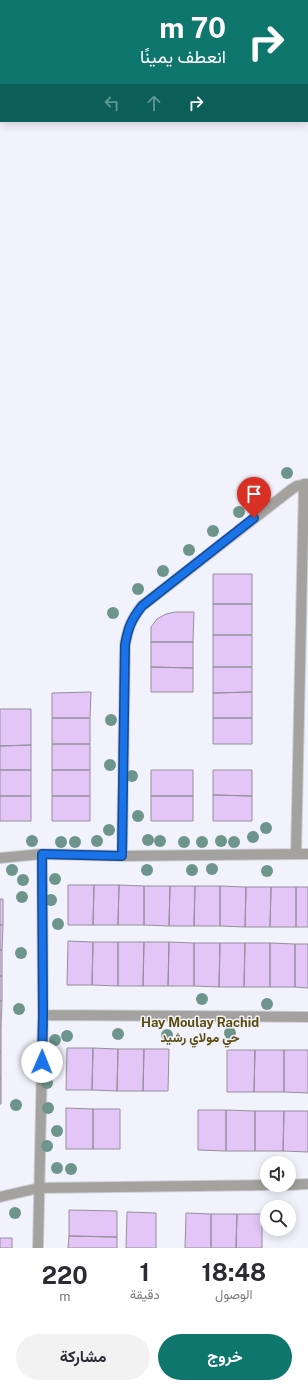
<!DOCTYPE html>
<html lang="ar">
<head>
<meta charset="utf-8">
<style>
	body { margin:0; font-family:"Public Sans",Vazirmatn,sans-serif; background:#f2f2f3; color:#2b2b33; direction:rtl; height:100vh; display:flex; flex-direction:column; font-size:15px; white-space:nowrap }
	* { box-sizing:border-box; margin:0 }
	p { font-size:13px; color:#7c7c81 }
	.icon { flex:none; width:22px; height:22px; fill:none; stroke:currentColor; stroke-width:2; stroke-linecap:round; stroke-linejoin:round }
	.map { position:relative; height:1248px; overflow:hidden; direction:ltr }
	.sheet { display:flex; flex-direction:column; background:#fff; flex:1 }
	.sheet>* { flex:none }
	.guide { position:absolute; left:0px; top:0px; width:308px; height:122px; box-shadow:0 2px 10px #0003; direction:rtl; background:#0f766e; color:#fff; overflow:hidden }
	.buttons { position:absolute; left:260px; top:1156px; display:grid; gap:8px }
	.buttons a { display:grid; place-items:center; width:36px; height:36px; border-radius:50%; background:#fff; box-shadow:0 2px 10px #0003; font-size:20px }
	.pin { position:absolute; display:grid; place-items:center; width:34px; height:34px; color:#fff; margin:-41px -17px; border-radius:50% 50% 50% 0; rotate:-45deg; box-shadow:0 0 4px #0007 }
	.pin .icon { rotate:45deg }
	.me { position:absolute; width:44px; margin:-22px; rotate:1deg; stroke-linejoin:round; filter:drop-shadow(0 0 3px #0008) }
	.turn { display:flex; align-items:center; gap:14px; height:84px; padding:0 16px; font-size:18px }
	.turn .icon { width:52px; height:52px; stroke-width:2.5 }
	.turn b { display:block; font-size:28px; line-height:34px }
	.lanes { display:flex; align-items:center; height:38px; padding:0 16px; background:#0003; justify-content:center; gap:20px; direction:ltr }
	.lanes .off { opacity:.35 }
	.eta { display:flex; justify-content:space-evenly; align-items:center; height:68px; text-align:center }
	.eta b { font-size:24px; font-weight:700; line-height:28px }
	.action { display:flex; gap:8px; margin-top:auto; padding:8px 16px }
	.action a { flex:1; height:46px; border-radius:24px; background:#0f766e; color:#fff; font-size:16px; font-weight:700; line-height:46px; text-align:center }
	.action a+a { background:#f2f2f3; color:#2b2b33 }
	.map>svg:first-child { display:block }
</style>
</head>
<body>
<div class="map">
<svg width="308" height="1248" viewBox="0 0 308 1248">
	<rect width="100%" height="100%" fill="#f1f2fc"/>
	<path fill="#e3c5f8" stroke="#949098" d="M 213,574 L 252,574 L 252,604 L 213,604 Z
		M 213,604 L 252,604 L 252,635 L 213,635 Z
		M 175,612 L 194,612 L 193,642 L 151,642 L 151,627 L 157,619 L 166,614 Z
		M 213,635 L 252,635 L 252,667 L 213,667 Z
		M 151,642 L 193,642 L 193,668 L 151,667 Z
		M 151,667 L 193,668 L 193,692 L 151,692 Z
		M 213,667 L 252,667 L 252,692 L 213,693 Z
		M 91,692 L 90,718 L 52,718 L 52,693 Z
		M 252,692 L 252,718 L 213,718 L 213,693 Z
		M 0,709 L 31,709 L 31,745 L 0,746 Z
		M 52,718 L 90,718 L 90,744 L 52,744 Z
		M 213,718 L 252,718 L 252,744 L 213,744 Z
		M 52,744 L 90,744 L 90,770 L 52,770 Z
		M 31,745 L 31,770 L 0,770 L 0,746 Z
		M 0,770 L 31,770 L 31,796 L 0,796 Z
		M 52,770 L 90,770 L 90,796 L 52,796 Z
		M 151,770 L 193,770 L 193,796 L 151,796 Z
		M 213,770 L 252,770 L 252,796 L 213,795 Z
		M 213,795 L 252,796 L 252,821 L 213,821 Z
		M 0,796 L 31,796 L 31,821 L 0,821 Z
		M 52,796 L 90,796 L 90,821 L 52,821 Z
		M 151,796 L 193,796 L 193,821 L 151,821 Z
		M 68,885 L 94,885 L 93,925 L 68,925 Z
		M 94,885 L 119,885 L 118,925 L 93,925 Z
		M 119,885 L 144,886 L 144,925 L 118,925 Z
		M 144,886 L 170,886 L 169,926 L 144,925 Z
		M 170,886 L 195,886 L 194,926 L 169,926 Z
		M 195,886 L 220,886 L 220,926 L 194,926 Z
		M 220,886 L 246,887 L 245,927 L 220,926 Z
		M 246,887 L 271,887 L 270,927 L 245,927 Z
		M 271,887 L 296,887 L 296,927 L 270,927 Z
		M 296,887 L 308,887 L 308,927 L 296,927 Z
		M 0,899 L 3,899 L 3,925 L 0,925 Z
		M 0,925 L 3,925 L 2,950 L 0,950 Z
		M 68,941 L 93,942 L 92,985 L 67,985 Z
		M 93,942 L 118,942 L 118,986 L 92,985 Z
		M 118,942 L 144,942 L 143,986 L 118,986 Z
		M 144,942 L 169,942 L 168,986 L 143,986 Z
		M 169,942 L 194,943 L 194,986 L 168,986 Z
		M 194,943 L 220,943 L 219,987 L 194,986 Z
		M 220,943 L 245,943 L 244,987 L 219,987 Z
		M 245,943 L 270,943 L 270,987 L 244,987 Z
		M 270,943 L 295,944 L 295,987 L 270,987 Z
		M 295,944 L 308,944 L 308,988 L 295,987 Z
		M 0,950 L 2,950 L 2,976 L 0,976 Z
		M 0,976 L 2,976 L 2,1001 L 0,1001 Z
		M 0,1001 L 2,1001 L 1,1027 L 0,1027 Z
		M 0,1027 L 1,1027 L 1,1052 L 0,1052 Z
		M 67,1048 L 93,1048 L 92,1090 L 66,1090 Z
		M 93,1048 L 118,1049 L 117,1091 L 92,1090 Z
		M 118,1049 L 144,1049 L 143,1091 L 117,1091 Z
		M 144,1049 L 169,1049 L 168,1091 L 143,1091 Z
		M 227,1050 L 255,1050 L 254,1092 L 227,1092 Z
		M 255,1050 L 284,1050 L 284,1092 L 254,1092 Z
		M 284,1050 L 308,1050 L 308,1093 L 284,1092 Z
		M 0,1052 L 1,1052 L 1,1078 L 0,1078 Z
		M 0,1078 L 1,1078 L 1,1104 L 0,1104 Z
		M 66,1108 L 93,1109 L 93,1149 L 66,1149 Z
		M 93,1109 L 120,1109 L 120,1149 L 93,1149 Z
		M 198,1110 L 226,1110 L 226,1151 L 198,1150 Z
		M 226,1110 L 255,1111 L 255,1151 L 226,1151 Z
		M 255,1111 L 284,1111 L 283,1151 L 255,1151 Z
		M 284,1111 L 308,1111 L 308,1152 L 283,1151 Z
		M 69,1210 L 117,1211 L 117,1237 L 69,1236 Z
		M 127,1212 L 156,1213 L 156,1248 L 126,1248 Z
		M 186,1213 L 211,1214 L 211,1248 L 185,1248 Z
		M 211,1214 L 237,1214 L 236,1248 L 211,1248 Z
		M 237,1214 L 262,1214 L 262,1248 L 236,1248 Z
		M 69,1236 L 117,1237 L 117,1248 L 68,1248 Z
		M 0,1238 L 12,1238 L 12,1248 L 0,1248 Z"/>
	<g fill="none" stroke-linecap="round" stroke-linejoin="round">
		<defs>
			<path id="street" d="M 296,854 L 304,484
				M 122,856 L 125,645 C 128,628 131,620 142,606 L 292,489 L 297,486 L 308,484
				M 0,858 L 42,854 L 122,856 L 308,854
				M 43,1015 L 308,1017
				M 289,1185 L 308,1184
				M 0,1197 L 39,1188 L 267,1185
				M 38,1248 L 43,1015 L 42,854"/>
		</defs>
		<use href="#street" stroke="#cecfd8" stroke-width="12"/>
		<use href="#street" stroke="#a3a29e" stroke-width="10"/>
	</g>
	<g fill="#6e958c">
		<circle cx="287" cy="473" r="6"/>
		<circle cx="239" cy="512" r="6"/>
		<circle cx="213" cy="531" r="6"/>
		<circle cx="189" cy="550" r="6"/>
		<circle cx="163" cy="571" r="6"/>
		<circle cx="138" cy="589" r="6"/>
		<circle cx="113" cy="613" r="6"/>
		<circle cx="111" cy="720" r="6"/>
		<circle cx="110" cy="765" r="6"/>
		<circle cx="132" cy="776" r="6"/>
		<circle cx="138" cy="816" r="6"/>
		<circle cx="266" cy="828" r="6"/>
		<circle cx="109" cy="830" r="6"/>
		<circle cx="253" cy="837" r="6"/>
		<circle cx="148" cy="840" r="6"/>
		<circle cx="32" cy="841" r="6"/>
		<circle cx="97" cy="841" r="6"/>
		<circle cx="160" cy="841" r="6"/>
		<circle cx="221" cy="841" r="6"/>
		<circle cx="61" cy="842" r="6"/>
		<circle cx="75" cy="842" r="6"/>
		<circle cx="184" cy="842" r="6"/>
		<circle cx="202" cy="842" r="6"/>
		<circle cx="234" cy="842" r="6"/>
		<circle cx="212" cy="869" r="6"/>
		<circle cx="12" cy="870" r="6"/>
		<circle cx="147" cy="870" r="6"/>
		<circle cx="192" cy="870" r="6"/>
		<circle cx="267" cy="871" r="6"/>
		<circle cx="55" cy="879" r="6"/>
		<circle cx="23" cy="880" r="6"/>
		<circle cx="22" cy="897" r="6"/>
		<circle cx="51" cy="900" r="6"/>
		<circle cx="58" cy="924" r="6"/>
		<circle cx="21" cy="953" r="6"/>
		<circle cx="202" cy="999" r="6"/>
		<circle cx="267" cy="1004" r="6"/>
		<circle cx="19" cy="1009" r="6"/>
		<circle cx="230" cy="1033" r="6"/>
		<circle cx="118" cy="1034" r="6"/>
		<circle cx="167" cy="1035" r="6"/>
		<circle cx="67" cy="1036" r="6"/>
		<circle cx="55" cy="1040" r="6"/>
		<circle cx="49" cy="1063" r="6"/>
		<circle cx="47" cy="1083" r="6"/>
		<circle cx="16" cy="1105" r="6"/>
		<circle cx="48" cy="1108" r="6"/>
		<circle cx="57" cy="1131" r="6"/>
		<circle cx="47" cy="1146" r="6"/>
		<circle cx="57" cy="1168" r="6"/>
		<circle cx="71" cy="1169" r="6"/>
		<circle cx="15" cy="1213" r="6"/>
	</g>
	<g fill="none" stroke-linecap="round" stroke-linejoin="round">
		<defs>
			<path id="route" d="M 42,1062 L 43,1015 L 42,854 L 122,856 L 125,645 C 128,628 131,620 142,606 L 254,518"/>
		</defs>
		<use href="#route" stroke="#114b97" stroke-width="10"/>
		<use href="#route" stroke="#1a73e8" stroke-width="7"/>
	</g>
	<g text-anchor="middle" dominant-baseline="central" stroke-width="3" stroke-linejoin="round" paint-order="stroke">
		<g font-size="13" font-weight="bold" fill="#5c4c0d" stroke="#f1f2fc">
			<text x="200" y="1022">Hay Moulay Rachid<tspan x="200" dy="15">حي مولاي رشيد</tspan></text>
		</g>
	</g>
</svg>
<div class="buttons">
<a><svg class="icon" aria-label="sound" viewBox="0 0 24 24"><path d="M4 9h4l5-4v14l-5-4H4zM17 9q2 3 0 6"/></svg></a>
<a><svg class="icon" aria-label="search" viewBox="0 0 24 24"><circle cx="10" cy="10" r="6"/><path d="M15 15l6 6"/></svg></a>
</div>
<div class="pin" style="left:254px;top:518px;background:#d93025"><svg class="icon" aria-label="arrive" viewBox="0 0 24 24"><path d="M6 21V4h12l-3 4 3 4H6"/></svg></div>
<svg class="me" style="left:42px;top:1062px" viewBox="-20 -20 40 40"><circle r="19" fill="#fff"/><path d="M0-13L10 11 0 6-10 11z" fill="#1a73e8"/></svg>
<div class="guide">
<div class="turn"><svg class="icon" aria-label="right" viewBox="0 0 24 24"><path d="M7 20v-9h11M14 6l5 5-5 5"/></svg><div><b>70 m</b>انعطف يمينًا</div></div>
<div class="lanes"><svg class="icon off" aria-label="left" viewBox="0 0 24 24"><path d="M17 20v-9H6M10 6l-5 5 5 5"/></svg><svg class="icon off" aria-label="ahead" viewBox="0 0 24 24"><path d="M12 20V5M6 11l6-6 6 6"/></svg><svg class="icon" aria-label="right" viewBox="0 0 24 24"><path d="M7 20v-9h11M14 6l5 5-5 5"/></svg></div>
</div>
</div>
<section class="sheet">
<div class="eta">
<div><b>18:48</b><p>الوصول</p></div>
<div><b>1</b><p>دقيقة</p></div>
<div><b>220</b><p>m</p></div>
</div>
<div class="action"><a>خروج</a><a>مشاركة</a></div>
</section>
</body>
</html>
